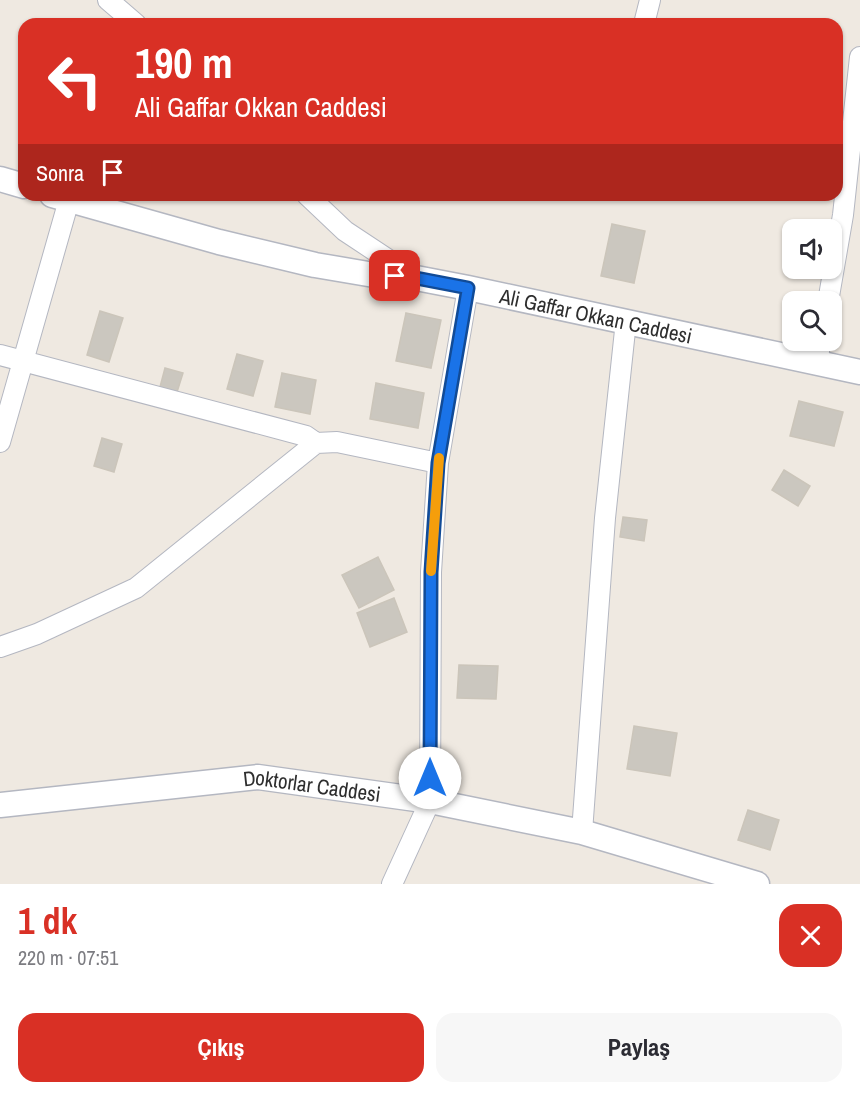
<!DOCTYPE html>
<html lang="tr">
<head>
<meta charset="utf-8">
<style>
	body { margin:0; font-family:"Archivo Narrow",sans-serif; background:#f7f7f7; color:#2b2b33; height:100vh; display:flex; flex-direction:column; font-size:22px; white-space:nowrap }
	* { box-sizing:border-box; margin:0 }
	p { font-size:20px; color:#7c7c81 }
	.icon { flex:none; width:33px; height:33px; fill:none; stroke:currentColor; stroke-width:2; stroke-linecap:round; stroke-linejoin:round }
	.map { position:relative; height:884px; overflow:hidden }
	.details { display:flex; flex-direction:column; background:#fff; flex:1 }
	.details>* { flex:none }
	.guide { position:absolute; left:18px; top:18px; width:825px; height:183px; border-radius:18px; box-shadow:0 2px 4px #0004; background:#d93025; color:#fff; overflow:hidden }
	.buttons { position:absolute; left:782px; top:219px; display:grid; gap:12px }
	.buttons a { display:grid; place-items:center; width:60px; height:60px; border-radius:12px; background:#fff; box-shadow:0 2px 4px #0004; font-size:30px }
	.pin { position:absolute; display:grid; place-items:center; width:51px; height:51px; color:#fff; margin:-26px; border-radius:12px; box-shadow:0 3px 9px #0006 }
	.me { position:absolute; width:66px; margin:-33px; rotate:0deg; stroke-linejoin:round; filter:drop-shadow(0 0 4px #0008) }
	.turn { display:flex; align-items:center; gap:21px; height:126px; padding:0 18px; font-size:27px }
	.turn .icon { width:78px; height:78px; stroke-width:2.5 }
	.turn b { display:block; font-size:42px; line-height:51px }
	.then { display:flex; align-items:center; height:57px; padding:0 18px; background:#0003; gap:12px; font-size:22px }
	.round { display:grid; place-items:center; flex:none; width:63px; height:63px; border-radius:18px; background:#f7f7f7 }
	.overview { display:flex; align-items:center; justify-content:space-between; height:102px; padding:0 18px }
	h1 { font-size:36px; font-weight:800; line-height:45px; color:#d93025 }
	.primary-button { display:flex; gap:12px; margin-top:auto; padding:12px 18px }
	.primary-button a { flex:1; height:69px; border-radius:18px; background:#d93025; color:#fff; font-size:24px; font-weight:800; line-height:69px; text-align:center }
	.primary-button a+a { background:#f7f7f7; color:#2b2b33 }
	.map>svg:first-child { display:block }
</style>
</head>
<body>
<div class="map">
<svg width="860" height="884" viewBox="0 0 860 884">
	<rect width="100%" height="100%" fill="#efe9e1"/>
	<path fill="#cbc7bf" stroke="#cbc5ba" stroke-width="1.5" d="M 612,224 L 645,231 L 634,283 L 601,276 Z
		M 100,311 L 123,318 L 109,362 L 87,355 Z
		M 406,313 L 441,320 L 431,368 L 396,361 Z
		M 237,354 L 263,361 L 253,396 L 227,389 Z
		M 165,368 L 183,373 L 177,392 L 160,387 Z
		M 282,373 L 316,380 L 310,414 L 275,407 Z
		M 376,383 L 424,393 L 418,428 L 370,419 Z
		M 799,401 L 843,412 L 834,446 L 790,436 Z
		M 102,438 L 122,444 L 114,472 L 94,466 Z
		M 784,470 L 810,486 L 798,506 L 772,490 Z
		M 623,517 L 647,520 L 644,541 L 620,537 Z
		M 378,557 L 394,590 L 359,608 L 342,575 Z
		M 394,598 L 407,632 L 370,647 L 357,613 Z
		M 459,665 L 498,666 L 496,699 L 457,698 Z
		M 634,726 L 677,733 L 670,776 L 627,769 Z
		M 748,810 L 779,820 L 770,850 L 738,840 Z"/>
	<g fill="none" stroke-linecap="round" stroke-linejoin="round">
		<defs>
			<path id="minor" d="M 108,0 L 136,24
				M 644,24 L 650,0
				M 307,195 L 345,231 L 416,278
				M 828,302 L 843,215 L 860,57
				M 0,355 L 306,436 L 316,443
				M 817,362 L 821,340
				M 0,442 L 69,200
				M 0,647 L 37,634 L 136,588 L 316,443 L 337,442 L 438,463
				M 582,832 L 605,518 L 626,321
				M 392,884 L 430,801 L 431,572 L 438,463 L 468,288"/>
			<g id="tertiary">
				<path d="M 0,179 L 24,186"/>
				<path id="s1" d="M 52,195 L 219,242 L 315,265 L 374,275 L 416,278 L 468,288 L 860,372"/>
				<path id="s2" d="M 0,805 L 258,777 L 430,801 L 582,832 L 757,884"/>
			</g>
		</defs>
		<use href="#minor" stroke="#b4b7c1" stroke-width="22"/>
		<use href="#tertiary" stroke="#b4b7c1" stroke-width="27"/>
		<use href="#minor" stroke="#fff" stroke-width="20"/>
		<use href="#tertiary" stroke="#fff" stroke-width="24"/>
	</g>
	<g fill="none" stroke-linecap="round" stroke-linejoin="round">
		<defs>
			<path id="route" d="M 395,276 L 416,278 L 468,288 L 438,463 L 431,572 L 430,778"/>
		</defs>
		<use href="#route" stroke="#114b97" stroke-width="15"/>
		<use href="#route" stroke="#1a73e8" stroke-width="10"/>
		<path stroke="#f59e0b" stroke-width="10" d="M 431,571 L 439,458"/>
	</g>
	<g text-anchor="middle" dominant-baseline="central" stroke-width="4.5" stroke-linejoin="round" paint-order="stroke">
		<g font-size="21" fill="#2e2e2e" stroke="#fff">
			<text stroke="none"><textPath href="#s1" startOffset="558">Ali Gaffar Okkan Caddesi</textPath></text>
			<text stroke="none"><textPath href="#s2" startOffset="314">Doktorlar Caddesi</textPath></text>
		</g>
	</g>
</svg>
<div class="buttons">
<a><svg class="icon" aria-label="sound" viewBox="0 0 24 24"><path d="M4 9h4l5-4v14l-5-4H4zM17 9q2 3 0 6"/></svg></a>
<a><svg class="icon" aria-label="search" viewBox="0 0 24 24"><circle cx="10" cy="10" r="6"/><path d="M15 15l6 6"/></svg></a>
</div>
<div class="pin" style="left:395px;top:276px;background:#d93025"><svg class="icon" aria-label="arrive" viewBox="0 0 24 24"><path d="M6 21V4h12l-3 4 3 4H6"/></svg></div>
<svg class="me" style="left:430px;top:778px" viewBox="-20 -20 40 40"><circle r="19" fill="#fff"/><path d="M0-13L10 11 0 6-10 11z" fill="#1a73e8"/></svg>
<div class="guide">
<div class="turn"><svg class="icon" aria-label="left" viewBox="0 0 24 24"><path d="M17 20v-9H6M10 6l-5 5 5 5"/></svg><div><b>190 m</b>Ali Gaffar Okkan Caddesi</div></div>
<div class="then">Sonra<svg class="icon" aria-label="arrive" viewBox="0 0 24 24"><path d="M6 21V4h12l-3 4 3 4H6"/></svg></div>
</div>
</div>
<section class="details">
<div class="overview"><div><h1>1 dk</h1><p>220 m · 07:51</p></div><a class="round" style="background:#d93025;color:#fff"><svg class="icon" aria-label="close" viewBox="0 0 24 24"><path d="M6 6l12 12M18 6L6 18"/></svg></a></div>
<div class="primary-button"><a>Çıkış</a><a>Paylaş</a></div>
</section>
</body>
</html>
